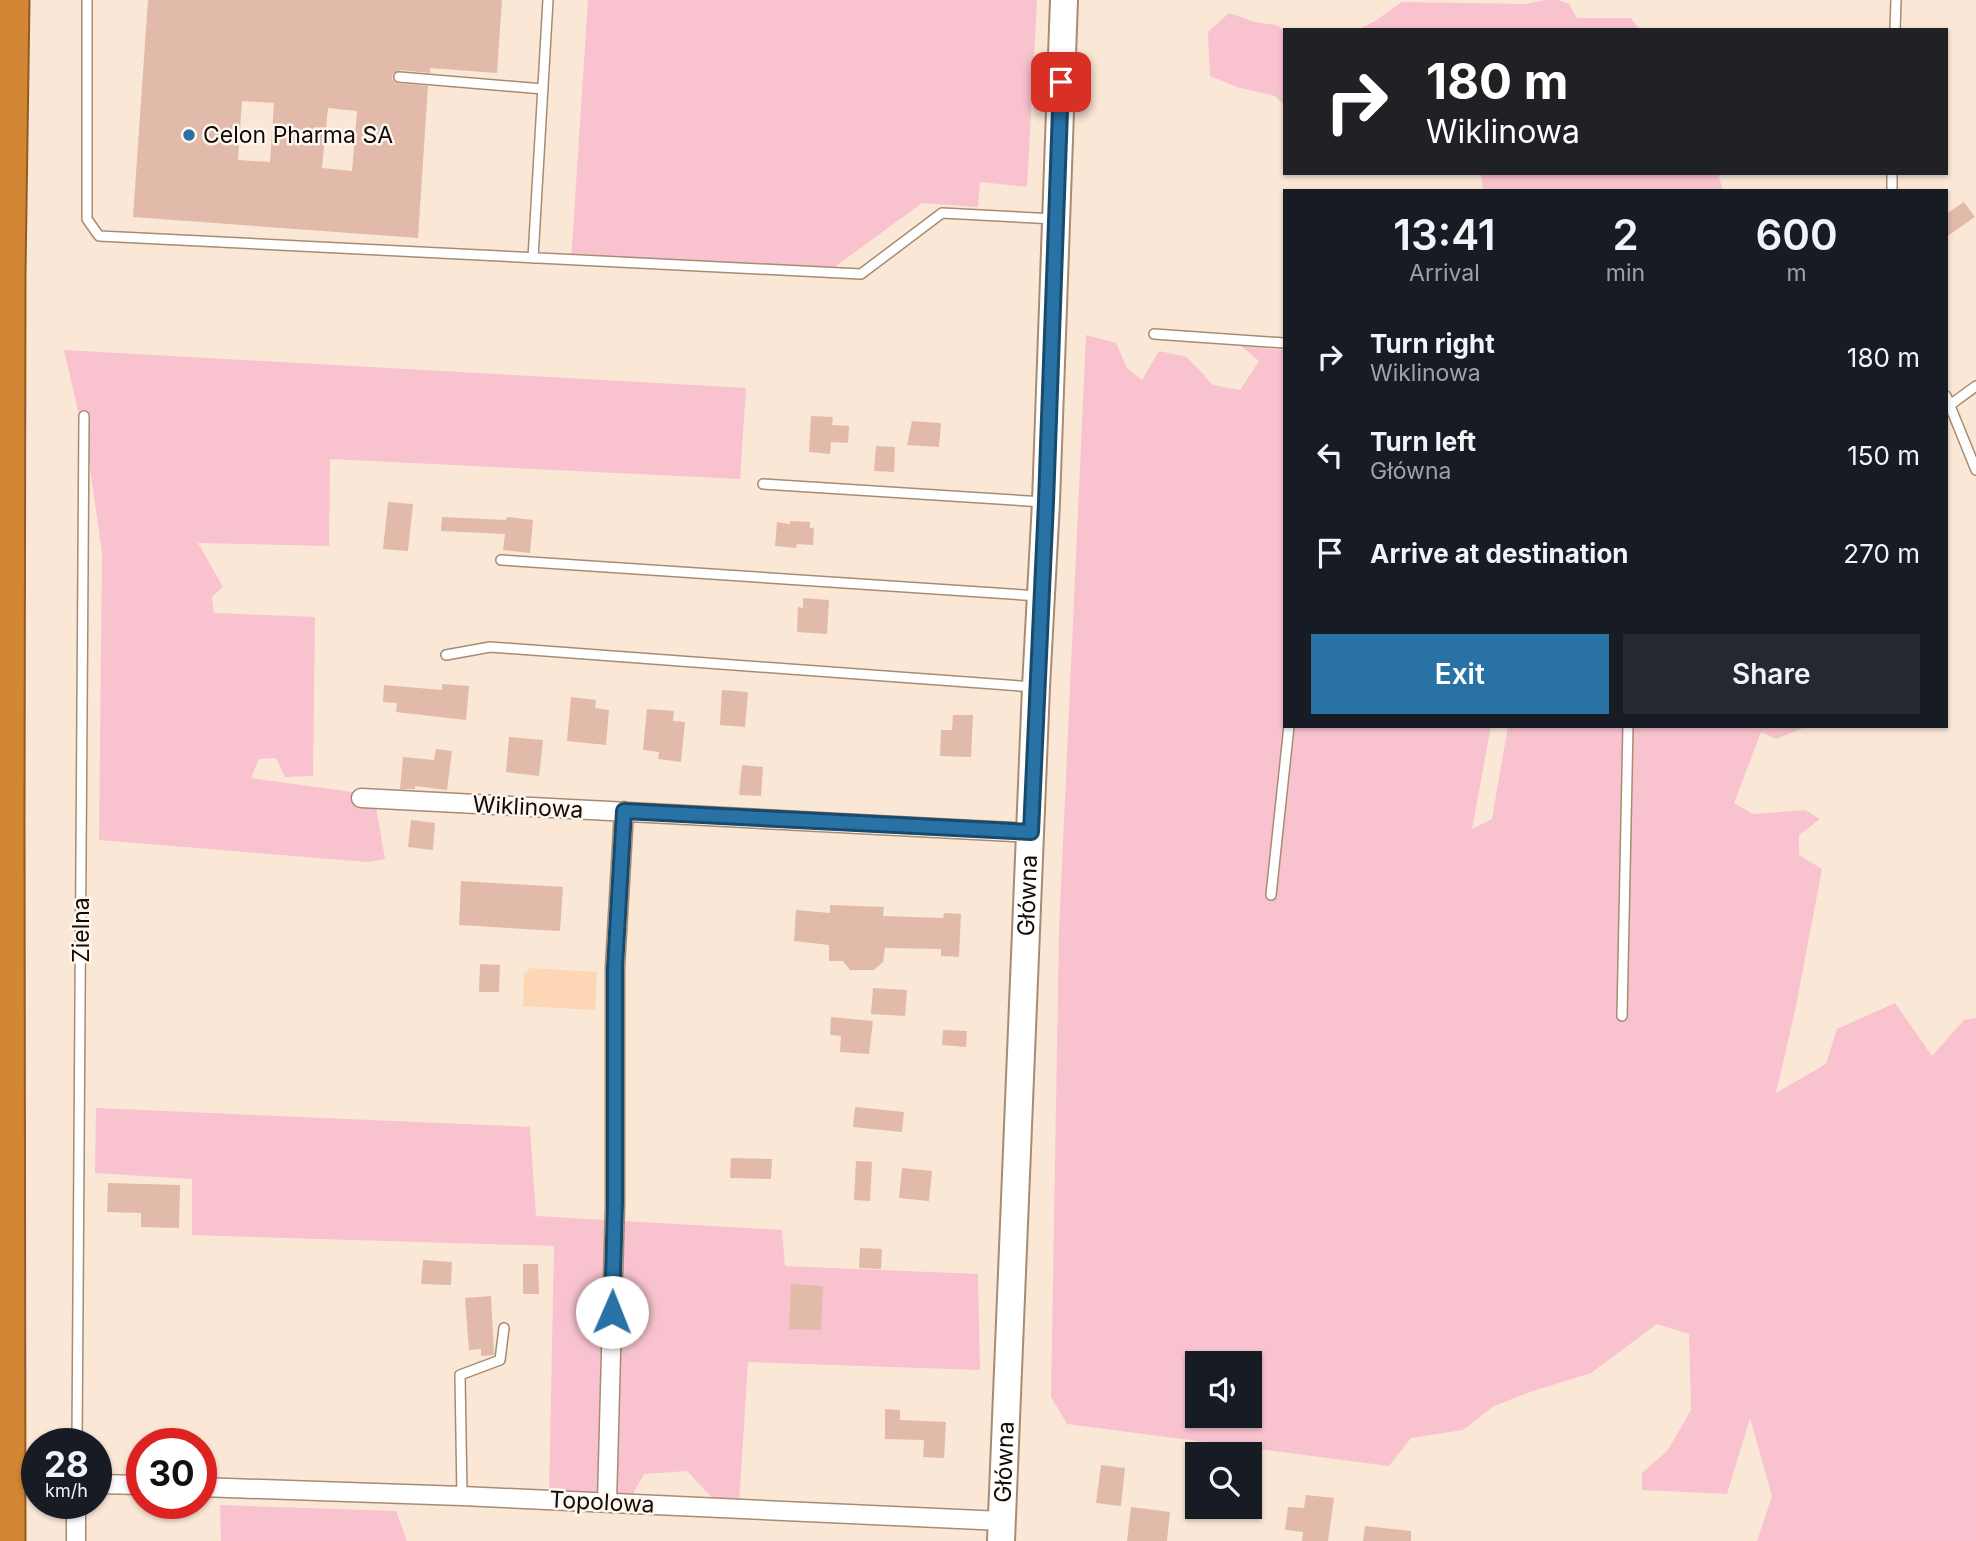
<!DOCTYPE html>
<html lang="en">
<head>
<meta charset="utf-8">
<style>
	body { margin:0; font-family:Inter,sans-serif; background:#242831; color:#f1f3f6; height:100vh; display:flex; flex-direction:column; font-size:26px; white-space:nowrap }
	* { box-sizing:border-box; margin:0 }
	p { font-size:23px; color:#9ea1a6 }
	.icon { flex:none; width:38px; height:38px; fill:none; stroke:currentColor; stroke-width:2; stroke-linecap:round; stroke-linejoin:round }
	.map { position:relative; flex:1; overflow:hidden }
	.drawer { position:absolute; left:1283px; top:189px; width:665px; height:539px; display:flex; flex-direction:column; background:#171b24; border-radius:0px; box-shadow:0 2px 5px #0004 }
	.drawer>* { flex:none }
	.guide { position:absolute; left:1283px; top:28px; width:665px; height:147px; border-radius:0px; box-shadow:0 2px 5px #0004; background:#202124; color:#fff; overflow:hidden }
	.tools { position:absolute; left:1185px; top:1351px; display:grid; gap:14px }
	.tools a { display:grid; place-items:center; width:77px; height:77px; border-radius:0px; background:#171b24; box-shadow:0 2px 5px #0004; font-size:35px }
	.speed { position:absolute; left:21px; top:1428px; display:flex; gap:14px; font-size:35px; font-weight:700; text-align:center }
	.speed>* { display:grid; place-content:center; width:91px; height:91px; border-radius:50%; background:#171b24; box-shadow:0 2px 5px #0004; line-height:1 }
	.speed small { font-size:18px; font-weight:400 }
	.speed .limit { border:10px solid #d22; background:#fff; color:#111 }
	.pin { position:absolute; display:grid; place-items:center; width:60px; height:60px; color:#fff; margin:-30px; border-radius:14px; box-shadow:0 4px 10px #0006 }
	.me { position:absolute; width:77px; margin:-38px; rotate:1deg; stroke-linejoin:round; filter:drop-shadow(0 0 5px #0008) }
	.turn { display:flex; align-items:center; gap:24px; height:147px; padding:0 28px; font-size:32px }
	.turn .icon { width:91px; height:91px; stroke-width:2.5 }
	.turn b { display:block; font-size:49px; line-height:60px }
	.eta { display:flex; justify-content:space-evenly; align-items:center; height:119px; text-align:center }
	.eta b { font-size:42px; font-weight:600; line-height:49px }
	.primary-button { display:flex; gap:14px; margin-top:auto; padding:14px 28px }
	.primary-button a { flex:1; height:80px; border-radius:0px; background:#2872a5; color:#fff; font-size:28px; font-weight:600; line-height:80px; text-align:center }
	.primary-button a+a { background:#242831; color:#f1f3f6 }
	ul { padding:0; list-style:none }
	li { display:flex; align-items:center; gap:21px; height:98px; padding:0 28px }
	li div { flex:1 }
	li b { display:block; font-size:26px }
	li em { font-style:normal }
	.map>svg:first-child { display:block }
</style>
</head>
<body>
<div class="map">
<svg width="1976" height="1541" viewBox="0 0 1976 1541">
	<rect width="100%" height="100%" fill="#fae7d6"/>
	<path fill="#fcd6b5" d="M 531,968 L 597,972 L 595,1010 L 523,1006 L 524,973 Z"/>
	<path fill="#f8c3cf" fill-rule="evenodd" d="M 588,0 L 1037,0 L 1027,187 L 980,182 L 978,207 L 922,203 L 832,269 L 571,262 Z
		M 1546,0 L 1558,0 L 1569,4 L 1577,18 L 1631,18 L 1640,30 L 1357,30 L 1375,21 L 1402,2 L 1525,4 Z
		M 1229,13 L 1255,22 L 1276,25 L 1285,30 L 1284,105 L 1275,96 L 1237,87 L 1210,76 L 1208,32 Z
		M 1481,173 L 1718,173 L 1723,191 L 1483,191 Z
		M 1086,335 L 1116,343 L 1127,368 L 1142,380 L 1159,351 L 1187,357 L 1213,385 L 1240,390 L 1259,361 L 1241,346 L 1284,350 L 1284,726 L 1491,726 L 1472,829 L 1492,819 L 1508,726 L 1808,726 L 1776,739 L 1761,732 L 1734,803 L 1753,814 L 1805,810 L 1820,819 L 1799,835 L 1799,855 L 1822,869 L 1796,1006 L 1776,1093 L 1826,1064 L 1837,1029 L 1895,1003 L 1932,1056 L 1964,1020 L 1976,1018 L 1976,1541 L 1757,1541 L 1772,1496 L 1750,1418 L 1727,1494 L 1642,1490 L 1642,1473 L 1668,1450 L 1691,1410 L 1689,1334 L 1657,1324 L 1591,1373 L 1530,1392 L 1494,1406 L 1463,1430 L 1411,1438 L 1389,1466 L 1067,1424 L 1051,1397 L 1059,931 ZM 1197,1363 L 1250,1363 L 1250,1416 L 1197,1416 Z
		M 64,350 L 746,388 L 740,479 L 330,459 L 329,546 L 198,543 L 223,587 L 212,597 L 214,613 L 315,617 L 313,776 L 285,777 L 276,758 L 259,759 L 251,778 L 374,795 L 385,859 L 368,862 L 99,840 L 102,553 L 88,454 Z
		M 96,1108 L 530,1127 L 536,1216 L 782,1230 L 785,1266 L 978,1274 L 980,1370 L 748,1362 L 739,1504 L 717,1503 L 687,1471 L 644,1474 L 630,1499 L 549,1495 L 554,1246 L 192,1235 L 192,1179 L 95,1173 Z
		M 220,1505 L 396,1511 L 407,1541 L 221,1541 Z"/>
	<path fill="#e2baaa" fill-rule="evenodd" d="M 148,0 L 502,0 L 497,73 L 430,68 L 430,73 L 400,70 L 393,74 L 392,79 L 396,83 L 428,86 L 418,238 L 133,217 ZM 242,101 L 274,103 L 270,162 L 238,160 ZM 328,108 L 357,111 L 352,171 L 322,168 Z
		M 1964,202 L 1975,217 L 1946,237 L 1946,214 Z
		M 811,416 L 833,417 L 832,425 L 849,426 L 848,443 L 831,442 L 830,454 L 809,452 Z
		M 912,421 L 941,423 L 939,447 L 907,445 Z
		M 876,446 L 895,447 L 894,472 L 874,471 Z
		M 388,502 L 413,504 L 408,551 L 383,549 Z
		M 442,517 L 506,520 L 507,517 L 533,520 L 530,553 L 503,550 L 505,534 L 441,531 Z
		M 790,521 L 810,522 L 810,528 L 814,528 L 813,545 L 797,544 L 796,548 L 775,546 L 777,522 L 790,524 Z
		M 803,598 L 829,600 L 827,634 L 797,632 L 798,607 L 803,608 Z
		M 442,684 L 469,686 L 466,720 L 396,712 L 397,703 L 383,702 L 384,685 L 442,690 Z
		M 722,690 L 748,692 L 745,727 L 720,725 Z
		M 571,697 L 596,700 L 595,708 L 609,710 L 606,745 L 567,741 Z
		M 647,709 L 674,711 L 673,721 L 685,722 L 681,762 L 658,759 L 659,752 L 643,750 Z
		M 953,715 L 973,715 L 971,757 L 940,756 L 941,730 L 952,730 Z
		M 509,737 L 543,740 L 539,776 L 506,772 Z
		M 436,749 L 452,751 L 447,790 L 415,786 L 415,789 L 400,789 L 403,757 L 434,760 Z
		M 742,765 L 763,767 L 761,796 L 739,795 Z
		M 411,820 L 435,823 L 433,850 L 408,847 Z
		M 461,881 L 563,887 L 560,931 L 459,925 Z
		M 830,905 L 884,907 L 883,916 L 943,918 L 944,913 L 961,914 L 959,957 L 941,956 L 941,949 L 885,948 L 883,962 L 874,970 L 850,970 L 843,961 L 829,961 L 829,945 L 794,941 L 796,910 L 830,913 Z
		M 480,964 L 500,965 L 499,992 L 479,992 Z
		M 873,988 L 907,990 L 905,1016 L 871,1014 Z
		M 831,1017 L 873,1021 L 869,1054 L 840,1052 L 841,1036 L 830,1035 Z
		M 943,1030 L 967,1031 L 966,1047 L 942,1045 Z
		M 855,1107 L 904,1112 L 902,1132 L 853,1127 Z
		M 731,1158 L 772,1159 L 771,1179 L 730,1178 Z
		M 856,1161 L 872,1162 L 870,1201 L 854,1200 Z
		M 902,1168 L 932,1171 L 929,1201 L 899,1198 Z
		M 108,1183 L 180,1185 L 179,1228 L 141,1227 L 141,1213 L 107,1212 Z
		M 860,1248 L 882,1249 L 881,1269 L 859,1268 Z
		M 423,1260 L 452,1262 L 451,1285 L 421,1284 Z
		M 523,1264 L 538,1264 L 539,1294 L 523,1294 Z
		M 791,1284 L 823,1286 L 821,1330 L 789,1329 Z
		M 491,1296 L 494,1355 L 481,1356 L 481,1349 L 469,1350 L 465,1298 Z
		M 885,1409 L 900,1410 L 900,1420 L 946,1422 L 944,1458 L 923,1457 L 924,1440 L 885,1439 Z
		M 1101,1465 L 1125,1468 L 1121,1506 L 1096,1503 Z
		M 1306,1495 L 1334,1498 L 1328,1541 L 1302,1541 L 1303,1532 L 1285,1530 L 1288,1507 L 1304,1508 Z
		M 1131,1507 L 1170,1512 L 1167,1541 L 1127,1541 Z
		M 1365,1526 L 1411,1531 L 1411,1541 L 1363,1541 Z"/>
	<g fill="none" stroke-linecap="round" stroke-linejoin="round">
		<defs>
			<path id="service" d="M 87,0 L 87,219 L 99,236 L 861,274 L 942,213 L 1055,219
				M 1895,30 L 1896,0
				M 399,77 L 543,89
				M 1892,191 L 1892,173
				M 533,258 L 548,0
				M 1154,334 L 1284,343
				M 1946,396 L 1976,470
				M 1950,405 L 1976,386
				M 763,484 L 1044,502
				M 501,560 L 1039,596
				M 446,655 L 490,647 L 1034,687
				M 1271,895 L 1289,726
				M 1622,1016 L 1628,726
				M 77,1444 L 84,416
				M 462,1496 L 460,1375 L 500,1360 L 504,1328"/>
			<path id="minor" d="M 361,798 L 1031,833
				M 96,1484 L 142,1485
				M 201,1487 L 462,1496 L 1002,1521
				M 607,1502 L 615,1204 L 615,967 L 624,811
				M 76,1541 L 76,1503"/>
			<g id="secondary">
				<path id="s1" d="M 1001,1541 L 1036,687 L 1046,502 L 1064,0"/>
			</g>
			<path id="motorway" d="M 8,1541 L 7,822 L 8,273 L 12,0"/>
		</defs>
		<use href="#service" stroke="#a88b71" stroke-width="12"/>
		<use href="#minor" stroke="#a88b71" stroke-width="21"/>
		<use href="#secondary" stroke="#a88b71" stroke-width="30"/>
		<use href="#motorway" stroke="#915b22" stroke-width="37"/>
		<use href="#service" stroke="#fff" stroke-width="9"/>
		<use href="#minor" stroke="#fff" stroke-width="18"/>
		<use href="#secondary" stroke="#fff" stroke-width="26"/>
		<use href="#motorway" stroke="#d38633" stroke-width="33"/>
	</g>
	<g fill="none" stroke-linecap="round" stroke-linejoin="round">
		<defs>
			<path id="route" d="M 612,1312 L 615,1204 L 615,967 L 624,811 L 1031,832 L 1046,502 L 1061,82"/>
		</defs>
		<use href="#route" stroke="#1a4a6b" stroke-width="18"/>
		<use href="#route" stroke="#2872a5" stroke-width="12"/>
	</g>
	<circle fill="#2872a5" stroke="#fdf7f1" stroke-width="2.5" cx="189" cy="135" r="7"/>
	<g text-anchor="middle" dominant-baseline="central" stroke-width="5" stroke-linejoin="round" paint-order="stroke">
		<g font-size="23" fill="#160b03" stroke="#fdf7f1" text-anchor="start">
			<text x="203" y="135">Celon Pharma SA</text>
		</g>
		<g font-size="23" fill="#160b03" stroke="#fdf7f1">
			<text transform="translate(528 807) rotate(3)">Wiklinowa</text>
			<text stroke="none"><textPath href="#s1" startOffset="646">Główna</textPath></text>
			<text transform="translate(81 930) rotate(-90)">Zielna</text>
			<text stroke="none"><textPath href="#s1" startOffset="79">Główna</textPath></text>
			<text transform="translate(602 1502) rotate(3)">Topolowa</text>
		</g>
	</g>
</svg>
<div class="tools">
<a><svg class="icon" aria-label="sound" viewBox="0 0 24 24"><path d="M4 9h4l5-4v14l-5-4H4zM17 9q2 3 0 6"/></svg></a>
<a><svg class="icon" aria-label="search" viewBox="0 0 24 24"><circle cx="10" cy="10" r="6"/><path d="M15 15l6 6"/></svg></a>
</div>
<div class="speed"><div>28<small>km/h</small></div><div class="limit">30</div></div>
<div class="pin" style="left:1061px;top:82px;background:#d93025"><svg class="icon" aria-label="arrive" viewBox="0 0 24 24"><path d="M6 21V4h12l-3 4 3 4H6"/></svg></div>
<svg class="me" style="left:612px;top:1312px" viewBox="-20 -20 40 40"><circle r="19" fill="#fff"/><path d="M0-13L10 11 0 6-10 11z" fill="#2872a5"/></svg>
<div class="guide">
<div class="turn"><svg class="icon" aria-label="right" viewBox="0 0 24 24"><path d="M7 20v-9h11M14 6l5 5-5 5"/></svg><div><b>180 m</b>Wiklinowa</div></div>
</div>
<section class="drawer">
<div class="eta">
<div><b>13:41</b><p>Arrival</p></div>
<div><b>2</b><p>min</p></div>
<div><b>600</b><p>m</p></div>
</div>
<ul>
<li><svg class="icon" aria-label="right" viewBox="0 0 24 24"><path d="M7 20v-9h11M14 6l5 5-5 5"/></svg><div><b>Turn right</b><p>Wiklinowa</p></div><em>180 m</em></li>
<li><svg class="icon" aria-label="left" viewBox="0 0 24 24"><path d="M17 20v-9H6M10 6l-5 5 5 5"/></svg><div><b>Turn left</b><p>Główna</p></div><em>150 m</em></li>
<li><svg class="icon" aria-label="arrive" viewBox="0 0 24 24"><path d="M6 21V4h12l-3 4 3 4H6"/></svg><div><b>Arrive at destination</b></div><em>270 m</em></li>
</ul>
<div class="primary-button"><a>Exit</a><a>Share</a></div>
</section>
</div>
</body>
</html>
